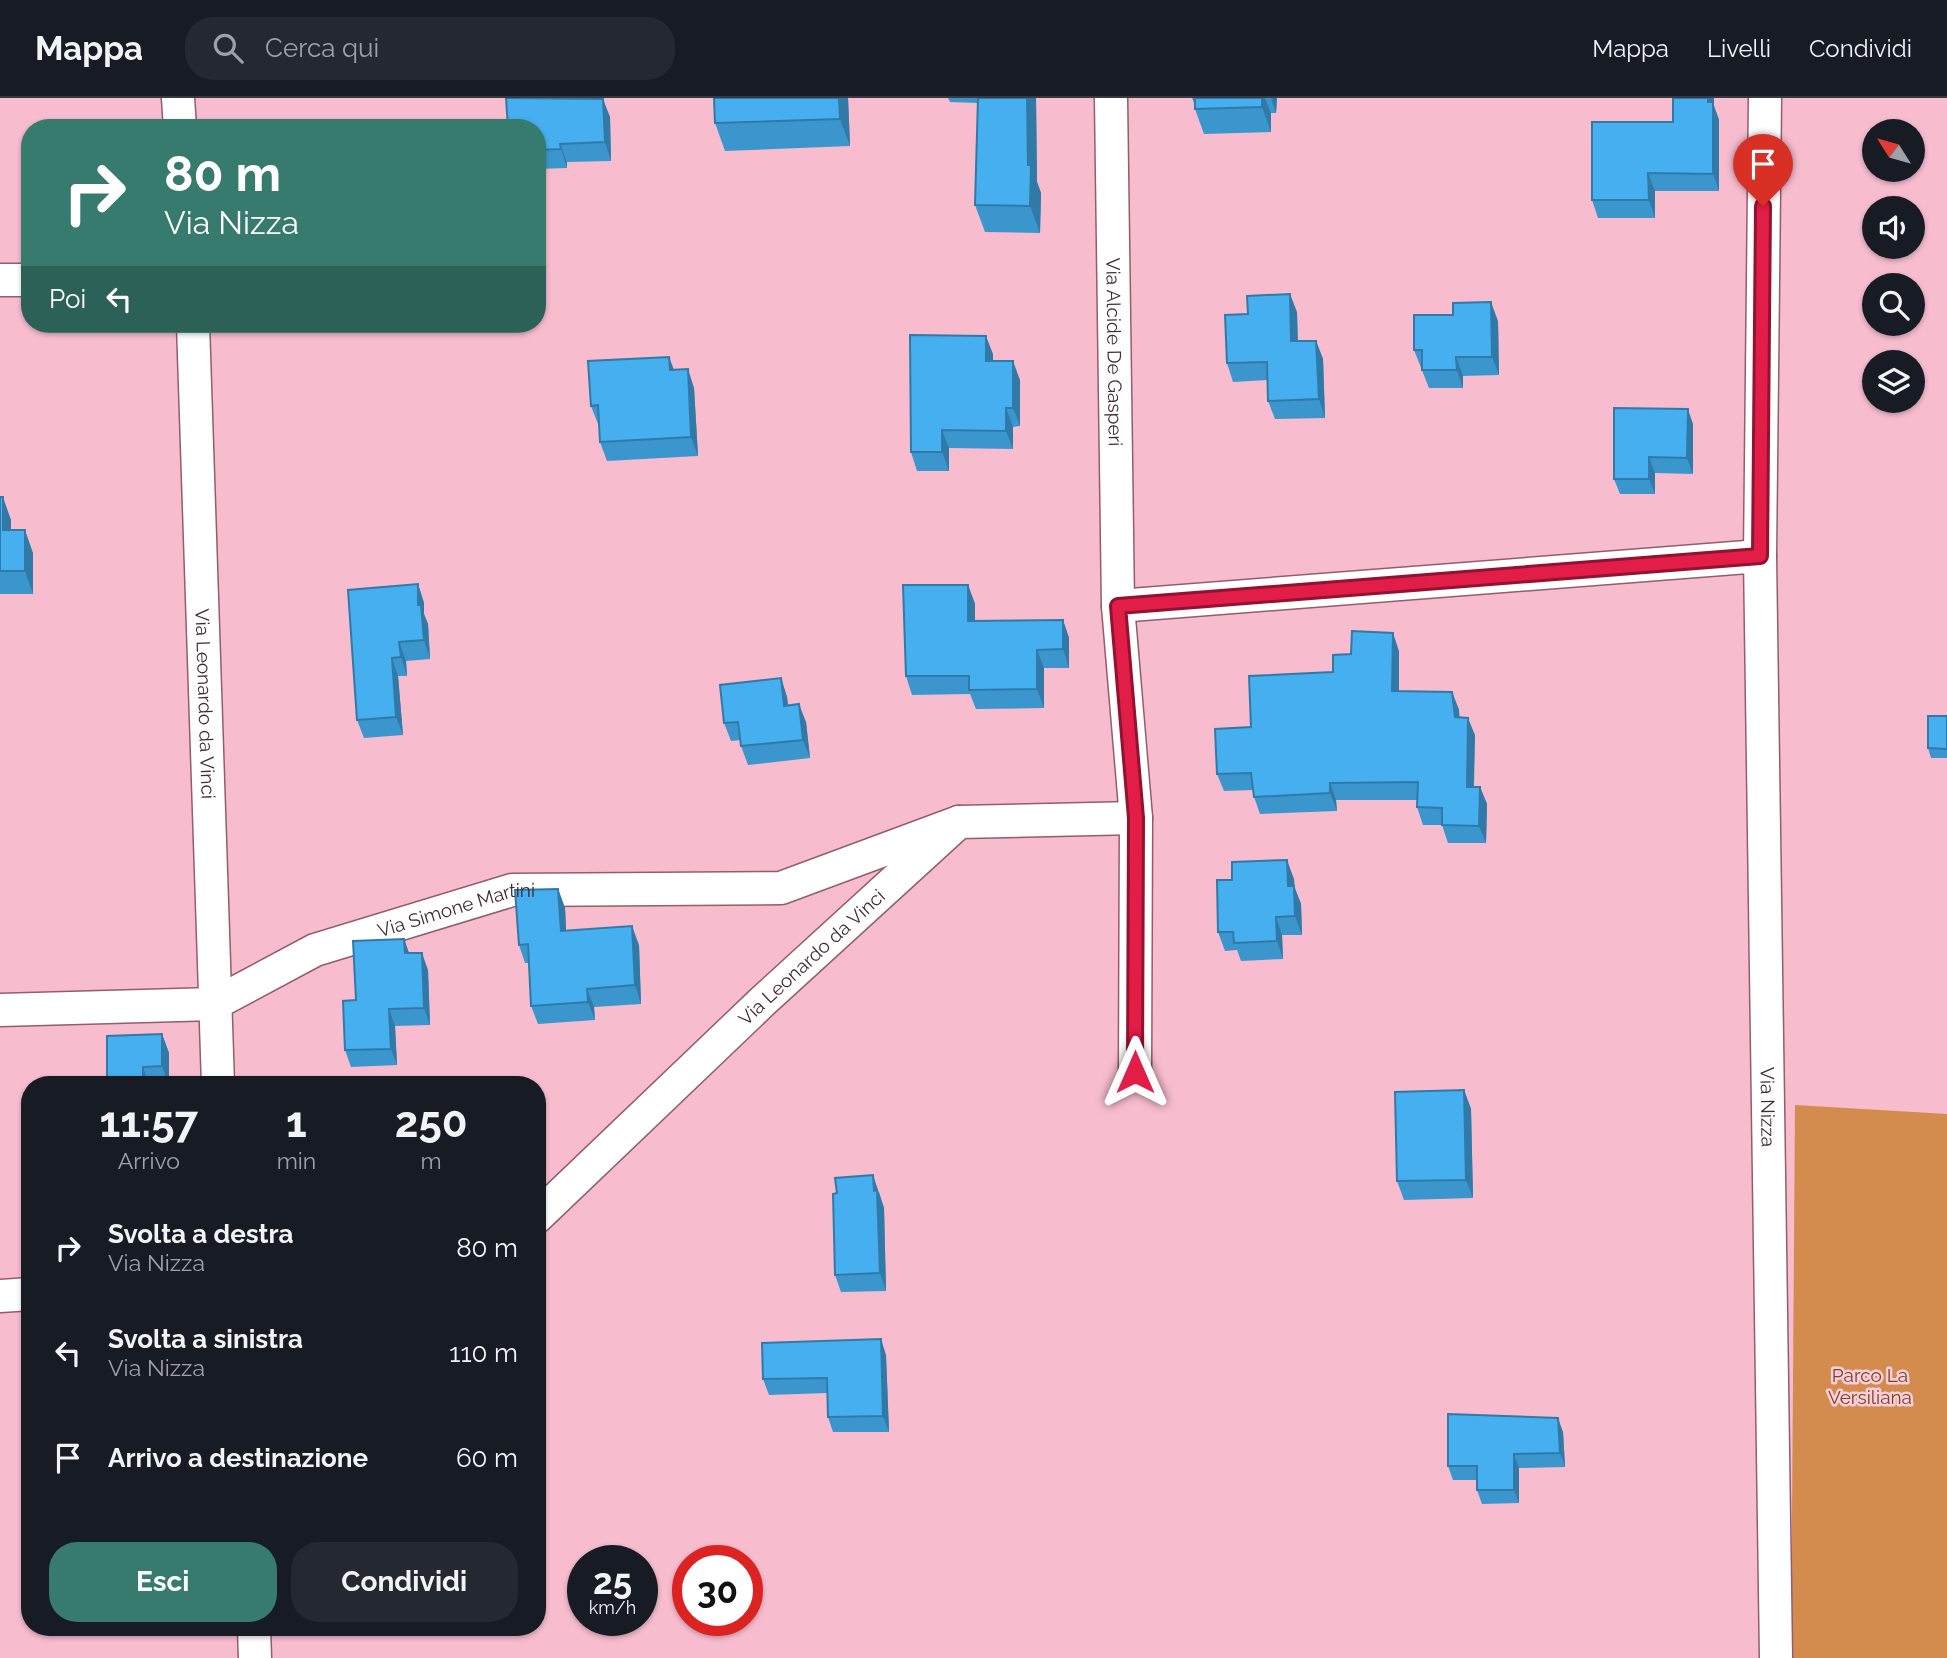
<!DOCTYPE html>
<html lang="it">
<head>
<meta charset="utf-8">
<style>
	body { margin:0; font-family:Raleway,sans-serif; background:#242831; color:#f1f3f6; height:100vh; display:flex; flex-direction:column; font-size:26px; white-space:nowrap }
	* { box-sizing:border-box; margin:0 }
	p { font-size:23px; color:#9ea1a6 }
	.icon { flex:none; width:38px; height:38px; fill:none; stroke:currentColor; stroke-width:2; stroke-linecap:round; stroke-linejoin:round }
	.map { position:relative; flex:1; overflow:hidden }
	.panel { position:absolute; left:21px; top:978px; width:525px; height:560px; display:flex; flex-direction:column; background:#171b24; border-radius:28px; box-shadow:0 2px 5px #0004 }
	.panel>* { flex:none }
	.top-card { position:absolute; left:21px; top:21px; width:525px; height:214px; border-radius:28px; box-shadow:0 2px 5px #0004; background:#377a6e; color:#fff; overflow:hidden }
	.needle { width:46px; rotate:307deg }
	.controls { position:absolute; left:1862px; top:21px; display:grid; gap:14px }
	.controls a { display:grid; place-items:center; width:63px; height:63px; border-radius:50%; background:#171b24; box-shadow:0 2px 5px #0004; font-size:35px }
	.speed { position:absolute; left:567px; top:1447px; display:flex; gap:14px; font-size:35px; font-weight:700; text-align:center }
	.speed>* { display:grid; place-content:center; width:91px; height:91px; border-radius:50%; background:#171b24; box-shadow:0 2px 5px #0004; line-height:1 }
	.speed small { font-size:18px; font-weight:400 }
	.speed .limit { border:10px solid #d22; background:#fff; color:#111 }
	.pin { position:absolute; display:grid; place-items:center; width:60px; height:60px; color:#fff; margin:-72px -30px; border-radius:50% 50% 50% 0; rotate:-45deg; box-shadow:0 0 7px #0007 }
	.pin .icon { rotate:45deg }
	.me { position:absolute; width:77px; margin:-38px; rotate:0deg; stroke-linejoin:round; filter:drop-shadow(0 0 5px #0008) }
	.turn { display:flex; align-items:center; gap:24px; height:147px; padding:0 28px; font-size:32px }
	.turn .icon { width:91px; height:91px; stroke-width:2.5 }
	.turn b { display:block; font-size:49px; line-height:60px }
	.then { display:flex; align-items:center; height:66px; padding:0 28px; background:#0003; gap:14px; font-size:26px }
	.eta { display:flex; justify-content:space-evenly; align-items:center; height:119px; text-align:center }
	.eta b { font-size:42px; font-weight:700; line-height:49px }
	.action { display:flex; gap:14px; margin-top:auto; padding:14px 28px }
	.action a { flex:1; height:80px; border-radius:28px; background:#377a6e; color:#fff; font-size:28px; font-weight:700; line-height:80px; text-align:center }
	.action a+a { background:#242831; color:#f1f3f6 }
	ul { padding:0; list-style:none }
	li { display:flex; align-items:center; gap:21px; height:105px; padding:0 28px }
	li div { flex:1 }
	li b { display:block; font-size:26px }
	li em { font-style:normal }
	header { display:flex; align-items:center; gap:42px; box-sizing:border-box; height:98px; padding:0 35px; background:#171b24; border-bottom:2px solid #363941 }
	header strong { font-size:33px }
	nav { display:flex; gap:38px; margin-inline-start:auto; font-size:24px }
	.search { width:490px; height:63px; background:#242831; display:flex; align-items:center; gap:18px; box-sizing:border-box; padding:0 24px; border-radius:28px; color:#9ea1a6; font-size:26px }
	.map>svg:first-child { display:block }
</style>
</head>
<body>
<header>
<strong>Mappa</strong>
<div class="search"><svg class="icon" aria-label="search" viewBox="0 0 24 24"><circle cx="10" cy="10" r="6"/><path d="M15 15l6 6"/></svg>Cerca qui</div>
<nav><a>Mappa</a><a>Livelli</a><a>Condividi</a></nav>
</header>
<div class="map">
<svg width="1947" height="1560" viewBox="0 0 1947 1560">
	<rect width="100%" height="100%" fill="#f7bcce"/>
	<path fill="#d38b4e" d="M 1795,1007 L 1947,1016 L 1947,1560 L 1791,1560 Z"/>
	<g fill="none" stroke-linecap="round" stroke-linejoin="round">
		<defs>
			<g id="street">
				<path d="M 178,0 L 180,30"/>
				<path id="s1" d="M 1111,0 L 1118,508 L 1136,720 L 1135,974"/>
				<path d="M 0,182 L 30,182"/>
				<path id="s2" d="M 193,226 L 218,987"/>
				<path d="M 1760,458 L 1765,0"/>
				<path id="s3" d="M 1118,508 L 1760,458 L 1776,1560"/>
				<path id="s4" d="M 0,912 L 214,906 L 315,852 L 512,792 L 781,790 L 959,724"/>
				<path id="s5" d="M 537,1119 L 763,903 L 959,724 L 1136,720"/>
				<path d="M 0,1198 L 30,1196"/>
				<path d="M 254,1530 L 255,1560"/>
			</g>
		</defs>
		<use href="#street" stroke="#925e6e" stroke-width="35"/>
		<use href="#street" stroke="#fff" stroke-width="32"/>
	</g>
	<path fill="#3c96ce" d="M 714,0 L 848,0 L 850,48 L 725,53 L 715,25 Z
		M 948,0 L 1036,0 L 1037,84 L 1041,95 L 1040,135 L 985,134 L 975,107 L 978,5 L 950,4 Z
		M 1192,0 L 1277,0 L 1276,15 L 1271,15 L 1271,34 L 1204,36 L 1195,11 L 1195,7 Z
		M 596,1 L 610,19 L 611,63 L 567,64 L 567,70 L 537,71 L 537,30 Z
		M 1714,8 L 1719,22 L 1719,93 L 1655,93 L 1655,120 L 1598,120 L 1592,102 L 1673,24 Z
		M 1297,214 L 1298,243 L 1316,243 L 1323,261 L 1325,320 L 1275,321 L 1268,303 L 1267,282 L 1233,284 L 1227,265 Z
		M 1498,223 L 1499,277 L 1463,278 L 1463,290 L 1429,290 L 1414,252 Z
		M 993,256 L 993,263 L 1020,282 L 1020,328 L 1013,329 L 1013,351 L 949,350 L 949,373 L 917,373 L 911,354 Z
		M 674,272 L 694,290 L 698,358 L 607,363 L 600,344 L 599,326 L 598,326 L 591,308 Z
		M 1693,326 L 1693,376 L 1655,375 L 1655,396 L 1620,396 L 1614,381 Z
		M 0,399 L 11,422 L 11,432 L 33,455 L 33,496 L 0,496 Z
		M 418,486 L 424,505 L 424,516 L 428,526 L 430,561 L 406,563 L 407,578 L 398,578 L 403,637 L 364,640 L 357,622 Z
		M 968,487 L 975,506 L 975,523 L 1063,522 L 1069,540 L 1069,570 L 1044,570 L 1044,610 L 976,611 L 970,596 L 912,597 L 906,578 Z
		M 1399,553 L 1399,593 L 1452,594 L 1459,612 L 1459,619 L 1475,637 L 1474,689 L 1480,689 L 1487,706 L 1486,745 L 1448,745 L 1442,727 L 1423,727 L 1417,709 L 1417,702 L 1336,702 L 1337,713 L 1260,716 L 1254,699 L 1253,692 L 1224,693 L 1217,676 L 1251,629 L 1333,574 Z
		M 781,580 L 787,599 L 788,607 L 806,624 L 810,660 L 748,667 L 741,648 L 741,642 L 731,643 L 724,625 Z
		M 1947,618 L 1947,660 L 1931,660 L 1928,650 Z
		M 1294,781 L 1294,788 L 1301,806 L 1302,837 L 1282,837 L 1283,861 L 1241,863 L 1237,852 L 1225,853 L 1218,834 Z
		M 558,791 L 565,810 L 566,833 L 639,847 L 641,906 L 594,909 L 595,922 L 538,926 L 531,908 L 529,865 L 525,865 L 519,847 Z
		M 404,841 L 409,855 L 428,872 L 430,927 L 395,928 L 397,967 L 351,969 L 345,952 L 356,902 Z
		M 162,936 L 169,955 L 169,987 L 71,987 L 107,984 Z
		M 1464,992 L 1471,1011 L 1473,1100 L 1404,1102 L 1397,1083 Z
		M 879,1094 L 884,1110 L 886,1193 L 841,1194 L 835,1177 Z
		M 886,1257 L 889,1334 L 833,1334 L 828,1319 L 827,1295 L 769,1297 L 763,1281 Z
		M 1563,1334 L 1565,1369 L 1519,1370 L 1519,1405 L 1482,1406 L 1477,1392 L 1477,1382 L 1453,1382 L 1448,1368 Z"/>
	<path fill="#317aa7" d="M 839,0 L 848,0 L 850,48 L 840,21 Z
		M 1027,0 L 1036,0 L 1037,84 L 1041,95 L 1040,135 L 1030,108 L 1028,67 Z
		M 1262,0 L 1265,0 L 1271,15 L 1271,34 L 1262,9 Z
		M 1271,0 L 1277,0 L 1276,15 Z
		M 1708,0 L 1714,0 L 1714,8 L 1719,22 L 1719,93 L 1713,76 Z
		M 603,1 L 610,19 L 611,63 L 605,44 Z
		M 560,46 L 567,64 L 567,70 L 561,51 Z
		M 1648,75 L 1655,93 L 1655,120 L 1649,102 Z
		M 1290,196 L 1297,214 L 1298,262 L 1291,243 Z
		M 1491,204 L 1498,223 L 1499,277 L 1492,259 Z
		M 986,238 L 993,256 L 993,282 L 986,263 Z
		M 1316,243 L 1323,261 L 1325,320 L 1319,301 Z
		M 669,259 L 676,277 L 670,272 Z
		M 1456,259 L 1463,278 L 1463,290 L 1457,272 Z
		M 1013,263 L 1020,282 L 1020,328 L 1013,310 Z
		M 688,271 L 694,290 L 698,358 L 691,339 Z
		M 1006,310 L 1013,329 L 1013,351 L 1006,333 Z
		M 1688,311 L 1693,326 L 1693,376 L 1687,360 Z
		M 942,332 L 949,350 L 949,373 L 942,354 Z
		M 1649,359 L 1655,375 L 1655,396 L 1649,381 Z
		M 3,399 L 11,422 L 11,454 L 3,432 Z
		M 25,432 L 33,455 L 33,496 L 25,473 Z
		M 418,486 L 424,505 L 424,516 L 428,526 L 430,561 L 424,542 L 418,507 Z
		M 968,487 L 975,506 L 975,542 L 968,523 Z
		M 1063,522 L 1069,540 L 1069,570 L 1063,551 Z
		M 1393,535 L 1399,553 L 1399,610 L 1392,593 Z
		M 399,544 L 406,563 L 407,578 L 401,559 Z
		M 1037,552 L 1044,570 L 1044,610 L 1037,591 Z
		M 392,560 L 398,578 L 403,637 L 396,619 Z
		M 781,580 L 787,599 L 790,626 L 784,608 Z
		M 1452,594 L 1459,612 L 1461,637 L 1455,619 Z
		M 799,606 L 806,624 L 810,660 L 803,642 Z
		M 1468,620 L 1475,637 L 1473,706 L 1467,689 Z
		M 1330,685 L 1336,702 L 1337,713 L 1330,695 Z
		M 1480,689 L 1487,706 L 1486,745 L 1479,728 Z
		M 1287,762 L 1294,781 L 1295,791 L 1294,788 L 1301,806 L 1302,837 L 1295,818 L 1288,788 Z
		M 558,791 L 565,810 L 567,852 L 561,833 Z
		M 1276,819 L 1282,837 L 1283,861 L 1277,843 Z
		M 632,828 L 639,847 L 641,906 L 635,887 Z
		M 404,841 L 410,858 L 405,855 Z
		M 422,855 L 428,872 L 430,927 L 424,910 Z
		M 587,891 L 594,909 L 595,922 L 588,904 Z
		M 389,911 L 395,928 L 397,967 L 391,951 Z
		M 162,936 L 169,955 L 169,987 L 162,968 Z
		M 143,969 L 149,987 L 143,987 Z
		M 1464,992 L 1471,1011 L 1473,1100 L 1466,1082 Z
		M 873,1077 L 884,1110 L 886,1193 L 880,1175 Z
		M 881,1241 L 886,1257 L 889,1334 L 883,1318 Z
		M 1558,1320 L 1563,1334 L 1565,1369 L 1560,1355 Z
		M 1514,1356 L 1519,1370 L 1519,1405 L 1514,1392 Z"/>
	<path fill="#46afef" stroke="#317aa7" stroke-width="2" d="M 506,0 L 603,1 L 605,44 L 560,46 L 561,51 L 537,52 L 537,30 L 508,30 Z
		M 714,0 L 839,0 L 840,21 L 715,25 Z
		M 978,0 L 1027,0 L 1028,67 L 1031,67 L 1030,108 L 975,107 Z
		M 1195,0 L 1262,0 L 1262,9 L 1195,11 Z
		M 1673,0 L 1708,0 L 1708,4 L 1713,4 L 1713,76 L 1648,75 L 1649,102 L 1592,102 L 1592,24 L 1673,24 Z
		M 1290,196 L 1291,243 L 1316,243 L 1319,301 L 1268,303 L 1267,264 L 1227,265 L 1225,217 L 1248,216 L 1247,198 Z
		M 1491,204 L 1492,259 L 1456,259 L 1457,272 L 1422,272 L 1422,252 L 1414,252 L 1414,217 L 1453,217 L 1453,205 Z
		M 910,237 L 986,238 L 986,263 L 1013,263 L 1013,310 L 1006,310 L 1006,333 L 942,332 L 942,354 L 911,354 Z
		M 669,259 L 670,272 L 688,271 L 691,339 L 600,344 L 598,307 L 591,308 L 588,263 Z
		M 1614,310 L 1688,311 L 1687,360 L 1649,359 L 1649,381 L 1614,381 Z
		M 0,399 L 3,399 L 3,432 L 25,432 L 25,473 L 0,473 Z
		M 418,486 L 418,507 L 421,507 L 424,542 L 399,544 L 401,559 L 392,560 L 396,619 L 357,622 L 348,492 Z
		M 903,487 L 968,487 L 968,523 L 1063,522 L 1063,551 L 1037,552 L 1037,591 L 969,592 L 969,578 L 906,578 Z
		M 1352,533 L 1393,535 L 1392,593 L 1452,594 L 1455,619 L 1468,620 L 1467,689 L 1480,689 L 1479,728 L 1442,727 L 1442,710 L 1417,709 L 1418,684 L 1330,685 L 1330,695 L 1254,699 L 1251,675 L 1217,676 L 1215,631 L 1251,629 L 1249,578 L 1333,574 L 1333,557 L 1351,556 Z
		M 781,580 L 784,608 L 799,606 L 803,642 L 741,648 L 738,624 L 724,625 L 720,587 Z
		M 1928,618 L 1947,618 L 1947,651 L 1928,650 Z
		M 1287,762 L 1288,788 L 1294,788 L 1295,818 L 1276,819 L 1277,843 L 1234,845 L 1233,834 L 1218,834 L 1217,782 L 1232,782 L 1232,764 Z
		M 558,791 L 561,833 L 632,828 L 635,887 L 587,891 L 588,904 L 531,908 L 528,846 L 519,847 L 515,792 Z
		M 404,841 L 405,855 L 422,855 L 424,910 L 389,911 L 391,951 L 345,952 L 343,903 L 356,902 L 353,843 Z
		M 162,936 L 162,968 L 143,969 L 143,987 L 71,987 L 71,986 L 107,984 L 107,938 Z
		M 1464,992 L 1466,1082 L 1397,1083 L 1395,994 Z
		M 873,1077 L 874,1093 L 877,1092 L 880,1175 L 835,1177 L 833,1096 L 837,1095 L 835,1080 Z
		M 881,1241 L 883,1318 L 828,1319 L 827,1280 L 763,1281 L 762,1245 Z
		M 1448,1316 L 1558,1320 L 1560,1355 L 1514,1356 L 1514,1392 L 1477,1392 L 1477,1368 L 1448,1368 Z"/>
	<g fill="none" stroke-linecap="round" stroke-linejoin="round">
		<defs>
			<path id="route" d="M 1135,974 L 1136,720 L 1118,508 L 1760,458 L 1763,108"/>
		</defs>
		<use href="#route" stroke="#92132f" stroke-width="18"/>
		<use href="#route" stroke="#e11d48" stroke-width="12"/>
	</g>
	<g text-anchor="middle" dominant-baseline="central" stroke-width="5" stroke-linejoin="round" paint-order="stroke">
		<g font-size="19" fill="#422c33" stroke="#fdcddb">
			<text stroke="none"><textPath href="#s1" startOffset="254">Via Alcide De Gasperi</textPath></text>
			<text stroke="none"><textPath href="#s2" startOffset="380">Via Leonardo da Vinci</textPath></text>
			<text stroke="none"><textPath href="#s4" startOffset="476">Via Simone Martini</textPath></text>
			<text stroke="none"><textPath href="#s5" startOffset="378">Via Leonardo da Vinci</textPath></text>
			<text stroke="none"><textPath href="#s3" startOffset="1195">Via Nizza</textPath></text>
		</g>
		<g font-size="19" fill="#734822" stroke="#fdcddb">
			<text x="1870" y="1277">Parco La<tspan x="1870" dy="22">Versiliana</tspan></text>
		</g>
	</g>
</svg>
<div class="controls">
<a><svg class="needle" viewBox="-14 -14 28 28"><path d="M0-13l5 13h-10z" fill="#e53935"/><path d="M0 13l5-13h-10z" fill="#9ea1a6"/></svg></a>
<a><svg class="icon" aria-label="sound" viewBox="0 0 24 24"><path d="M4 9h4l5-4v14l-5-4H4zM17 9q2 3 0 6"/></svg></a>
<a><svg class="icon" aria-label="search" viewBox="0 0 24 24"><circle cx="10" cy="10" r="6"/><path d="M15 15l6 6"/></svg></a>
<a><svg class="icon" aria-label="layers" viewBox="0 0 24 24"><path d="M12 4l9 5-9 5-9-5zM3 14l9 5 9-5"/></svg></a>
</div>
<div class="speed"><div>25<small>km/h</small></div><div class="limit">30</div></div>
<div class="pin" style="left:1763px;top:108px;background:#d93025"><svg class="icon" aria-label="arrive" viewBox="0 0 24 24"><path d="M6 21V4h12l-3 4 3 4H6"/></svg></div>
<svg class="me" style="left:1135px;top:974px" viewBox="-20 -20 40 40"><path d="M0-17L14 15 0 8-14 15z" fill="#e11d48" stroke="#fff" stroke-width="4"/></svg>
<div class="top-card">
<div class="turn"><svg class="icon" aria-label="right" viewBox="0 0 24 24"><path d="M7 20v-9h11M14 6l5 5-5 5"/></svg><div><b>80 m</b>Via Nizza</div></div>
<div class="then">Poi<svg class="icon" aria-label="left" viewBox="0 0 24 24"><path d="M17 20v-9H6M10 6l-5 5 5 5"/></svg></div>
</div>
<section class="panel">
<div class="eta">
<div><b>11:57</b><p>Arrivo</p></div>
<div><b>1</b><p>min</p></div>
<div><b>250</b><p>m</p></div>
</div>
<ul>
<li><svg class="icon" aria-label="right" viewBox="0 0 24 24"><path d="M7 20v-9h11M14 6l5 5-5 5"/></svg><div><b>Svolta a destra</b><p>Via Nizza</p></div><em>80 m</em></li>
<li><svg class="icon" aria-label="left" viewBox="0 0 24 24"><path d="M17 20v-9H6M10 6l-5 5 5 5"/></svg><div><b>Svolta a sinistra</b><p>Via Nizza</p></div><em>110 m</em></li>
<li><svg class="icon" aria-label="arrive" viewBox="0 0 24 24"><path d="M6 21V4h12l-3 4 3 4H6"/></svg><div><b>Arrivo a destinazione</b></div><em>60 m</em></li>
</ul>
<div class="action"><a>Esci</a><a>Condividi</a></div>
</section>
</div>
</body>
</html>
